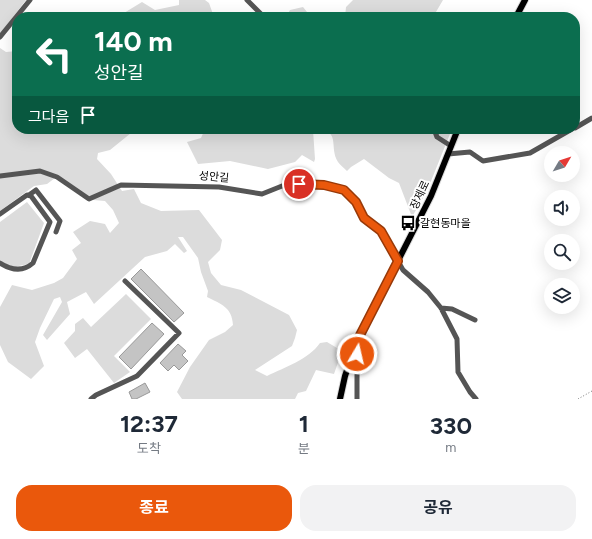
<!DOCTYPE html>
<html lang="ko">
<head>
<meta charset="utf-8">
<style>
	body { margin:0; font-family:Figtree,"Noto Sans KR",sans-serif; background:#f2f2f3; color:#1f2937; height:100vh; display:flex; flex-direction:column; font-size:15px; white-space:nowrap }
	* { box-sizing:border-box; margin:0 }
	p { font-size:13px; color:#747a83 }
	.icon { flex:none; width:22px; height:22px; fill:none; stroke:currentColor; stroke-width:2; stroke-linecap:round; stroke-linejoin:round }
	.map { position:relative; height:399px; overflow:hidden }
	.side { display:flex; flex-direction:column; background:#fff; flex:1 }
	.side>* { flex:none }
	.banner { position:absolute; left:12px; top:12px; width:568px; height:122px; border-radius:16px; box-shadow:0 4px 16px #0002; background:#0b6e4f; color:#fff; overflow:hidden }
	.needle { width:26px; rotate:51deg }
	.fabs { position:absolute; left:544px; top:146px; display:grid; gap:8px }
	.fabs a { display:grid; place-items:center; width:36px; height:36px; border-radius:50%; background:#fff; box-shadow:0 4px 16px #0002; font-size:20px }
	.pin { position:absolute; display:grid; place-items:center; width:34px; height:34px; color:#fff; margin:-17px; border:2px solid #fff; border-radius:50%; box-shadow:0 1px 4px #0007 }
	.me { position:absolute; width:44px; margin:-22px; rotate:9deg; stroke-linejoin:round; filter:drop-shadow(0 0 3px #0008) }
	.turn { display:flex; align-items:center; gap:14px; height:84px; padding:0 16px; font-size:18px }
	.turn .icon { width:52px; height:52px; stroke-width:2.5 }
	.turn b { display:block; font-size:28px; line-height:34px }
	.then { display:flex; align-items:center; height:38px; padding:0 16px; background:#0003; gap:8px; font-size:15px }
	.eta { display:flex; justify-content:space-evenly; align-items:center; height:68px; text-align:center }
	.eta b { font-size:24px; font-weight:700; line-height:28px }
	.cta { display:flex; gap:8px; margin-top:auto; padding:8px 16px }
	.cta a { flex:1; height:46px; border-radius:16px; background:#ea580c; color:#fff; font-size:16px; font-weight:700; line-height:46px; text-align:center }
	.cta a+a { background:#f2f2f3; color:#1f2937 }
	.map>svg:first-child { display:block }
</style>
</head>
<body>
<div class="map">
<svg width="592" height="399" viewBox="0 0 592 399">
	<rect width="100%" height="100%" fill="#fff"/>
	<path fill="#dcdcdc" d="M 0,0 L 26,0 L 0,34 Z
		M 179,0 L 205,0 L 209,3 L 214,17 L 121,17 L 124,13 L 142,2 L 155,10 L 179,5 Z
		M 353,0 L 443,0 L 433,17 L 345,17 L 346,7 Z
		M 303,7 L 311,17 L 286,17 L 290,10 Z
		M 0,48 L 6,52 L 17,51 L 17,129 L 133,129 L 131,133 L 110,150 L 98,153 L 97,159 L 111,174 L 122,191 L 134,189 L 141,203 L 161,211 L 199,210 L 222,240 L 220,250 L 208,262 L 211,273 L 221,285 L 241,290 L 289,315 L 297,330 L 295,338 L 292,346 L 255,370 L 267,376 C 285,367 308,360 320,343 L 327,342 L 342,351 L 334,374 L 316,370 L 306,391 L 298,393 L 295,399 L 182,399 L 177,392 L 190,367 L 209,340 L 225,332 L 233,325 C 232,307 221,304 207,297 L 208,291 L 201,272 L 198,258 L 183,237 L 178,237 L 187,251 L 184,253 L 175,244 L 167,251 L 145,257 L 94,304 L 86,292 L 67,302 L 70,314 L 47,340 L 43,335 L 62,302 L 60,297 L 54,299 L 40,328 L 35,342 L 44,366 L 31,379 L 8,362 L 0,345 L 0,307 L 12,285 L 32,290 L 54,283 L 63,278 L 77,259 L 72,250 L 81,243 L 73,232 L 90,221 L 105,224 L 110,233 L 119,223 L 113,210 L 105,201 L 93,200 L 55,178 L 47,184 L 34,186 L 0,211 Z
		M 205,129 L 452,129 L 427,191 L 412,217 L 399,183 L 389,178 L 364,159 L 351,167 L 347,171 C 344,168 340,165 338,162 C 328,146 343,129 313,130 L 315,159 L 314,162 L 302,155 L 295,162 L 268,169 L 230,161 L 198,164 L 187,142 L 201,138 Z
		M 27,202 L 44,223 L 29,264 L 13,267 L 0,261 L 0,222 Z
		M 126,294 L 151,319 L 114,356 L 130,372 L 114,383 L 87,349 L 75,358 L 64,343 L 75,331 L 75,324 L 83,318 L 91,327 Z"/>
	<path fill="#c4c4c4" stroke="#999" d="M 141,269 L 184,313 L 174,322 L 131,279 Z
		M 152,323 L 164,334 L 131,369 L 119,357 Z
		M 178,344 L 186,351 L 182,355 L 188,361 L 179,370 L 174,365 L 168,371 L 160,363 Z
		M 145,383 L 150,392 L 136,399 L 132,399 L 129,392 Z"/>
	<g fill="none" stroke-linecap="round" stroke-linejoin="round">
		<defs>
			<path id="major" d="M 516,17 L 525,0
				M 340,399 L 345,376 L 357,341 L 431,196 L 458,129"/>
		</defs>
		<use href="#major" stroke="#dbdbdb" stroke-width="8"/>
		<path stroke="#777" stroke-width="1" stroke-dasharray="1 2" stroke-linecap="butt" d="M 578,399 L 592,391"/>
		<path stroke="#555" stroke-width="5" d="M 247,0 L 264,17
			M 0,37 L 30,0
			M 575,128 L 592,118
			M 434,129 L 437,137 L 451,146
			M 448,154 L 470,152 L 483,161 L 530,153 L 572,129
			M 0,176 L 40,171 L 57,177 L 89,199 L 121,185 L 219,187 L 262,194 L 282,186 L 299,184 L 324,185 L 344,190 L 356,202 L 364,218 L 381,231 L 403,270 L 428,292 L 441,308 L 457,339 L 458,372 L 470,392 L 476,399
			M 29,195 L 36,190 L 60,221 L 56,232
			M 0,214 L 27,195 L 31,196 L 50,222 L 33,263 C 23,272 11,270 0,263
			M 441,308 L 452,309 L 475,320
			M 357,344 L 357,399
			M 91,399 L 96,395 L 137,376 L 179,333 L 125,281"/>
		<use href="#major" stroke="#000" stroke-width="6"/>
	</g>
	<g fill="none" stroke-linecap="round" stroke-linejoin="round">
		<defs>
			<path id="route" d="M 299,184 L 324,185 L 344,190 L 356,202 L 364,218 L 381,231 L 398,261 L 357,341 L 357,354"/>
		</defs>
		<use href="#route" stroke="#983908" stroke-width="10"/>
		<use href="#route" stroke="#ea580c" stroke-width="7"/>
	</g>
	<defs>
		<symbol id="bus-bare" viewBox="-9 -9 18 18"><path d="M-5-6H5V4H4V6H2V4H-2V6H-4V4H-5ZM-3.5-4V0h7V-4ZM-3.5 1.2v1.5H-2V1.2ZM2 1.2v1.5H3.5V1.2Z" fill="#000" stroke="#fff" stroke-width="2.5" paint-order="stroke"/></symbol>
	</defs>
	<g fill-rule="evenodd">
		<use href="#bus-bare" x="397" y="212" width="22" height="22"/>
	</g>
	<g text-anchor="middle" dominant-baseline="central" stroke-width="4" stroke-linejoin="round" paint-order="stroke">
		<g font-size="11" fill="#000" stroke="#fff">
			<text transform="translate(214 177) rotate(5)">성안길</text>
			<text transform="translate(420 195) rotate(-65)">장제로</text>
		</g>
		<g font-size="11" fill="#000" stroke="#fff" text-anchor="start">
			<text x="420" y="223">갈현동마을</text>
		</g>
	</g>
</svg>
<div class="fabs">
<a><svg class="needle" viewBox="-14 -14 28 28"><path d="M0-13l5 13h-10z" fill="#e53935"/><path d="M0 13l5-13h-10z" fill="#747a83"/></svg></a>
<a><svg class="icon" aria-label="sound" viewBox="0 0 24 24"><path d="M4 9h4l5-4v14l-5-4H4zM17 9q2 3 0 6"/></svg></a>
<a><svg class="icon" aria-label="search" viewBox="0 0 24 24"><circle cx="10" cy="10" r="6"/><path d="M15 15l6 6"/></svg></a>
<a><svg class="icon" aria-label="layers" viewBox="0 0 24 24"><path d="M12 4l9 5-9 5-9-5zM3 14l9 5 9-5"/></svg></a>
</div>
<div class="pin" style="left:299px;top:184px;background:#d93025"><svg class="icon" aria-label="arrive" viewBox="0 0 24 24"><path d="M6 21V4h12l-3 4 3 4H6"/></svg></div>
<svg class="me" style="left:357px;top:354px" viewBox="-20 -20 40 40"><circle r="17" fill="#ea580c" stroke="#fff" stroke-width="3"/><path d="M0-11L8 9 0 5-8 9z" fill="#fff"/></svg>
<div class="banner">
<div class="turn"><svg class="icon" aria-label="left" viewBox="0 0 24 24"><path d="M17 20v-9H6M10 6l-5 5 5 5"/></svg><div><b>140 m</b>성안길</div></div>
<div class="then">그다음<svg class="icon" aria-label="arrive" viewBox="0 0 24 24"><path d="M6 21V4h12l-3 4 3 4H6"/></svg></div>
</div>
</div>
<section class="side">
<div class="eta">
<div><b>12:37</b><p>도착</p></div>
<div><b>1</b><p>분</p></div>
<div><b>330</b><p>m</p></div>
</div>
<div class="cta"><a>종료</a><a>공유</a></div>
</section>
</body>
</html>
